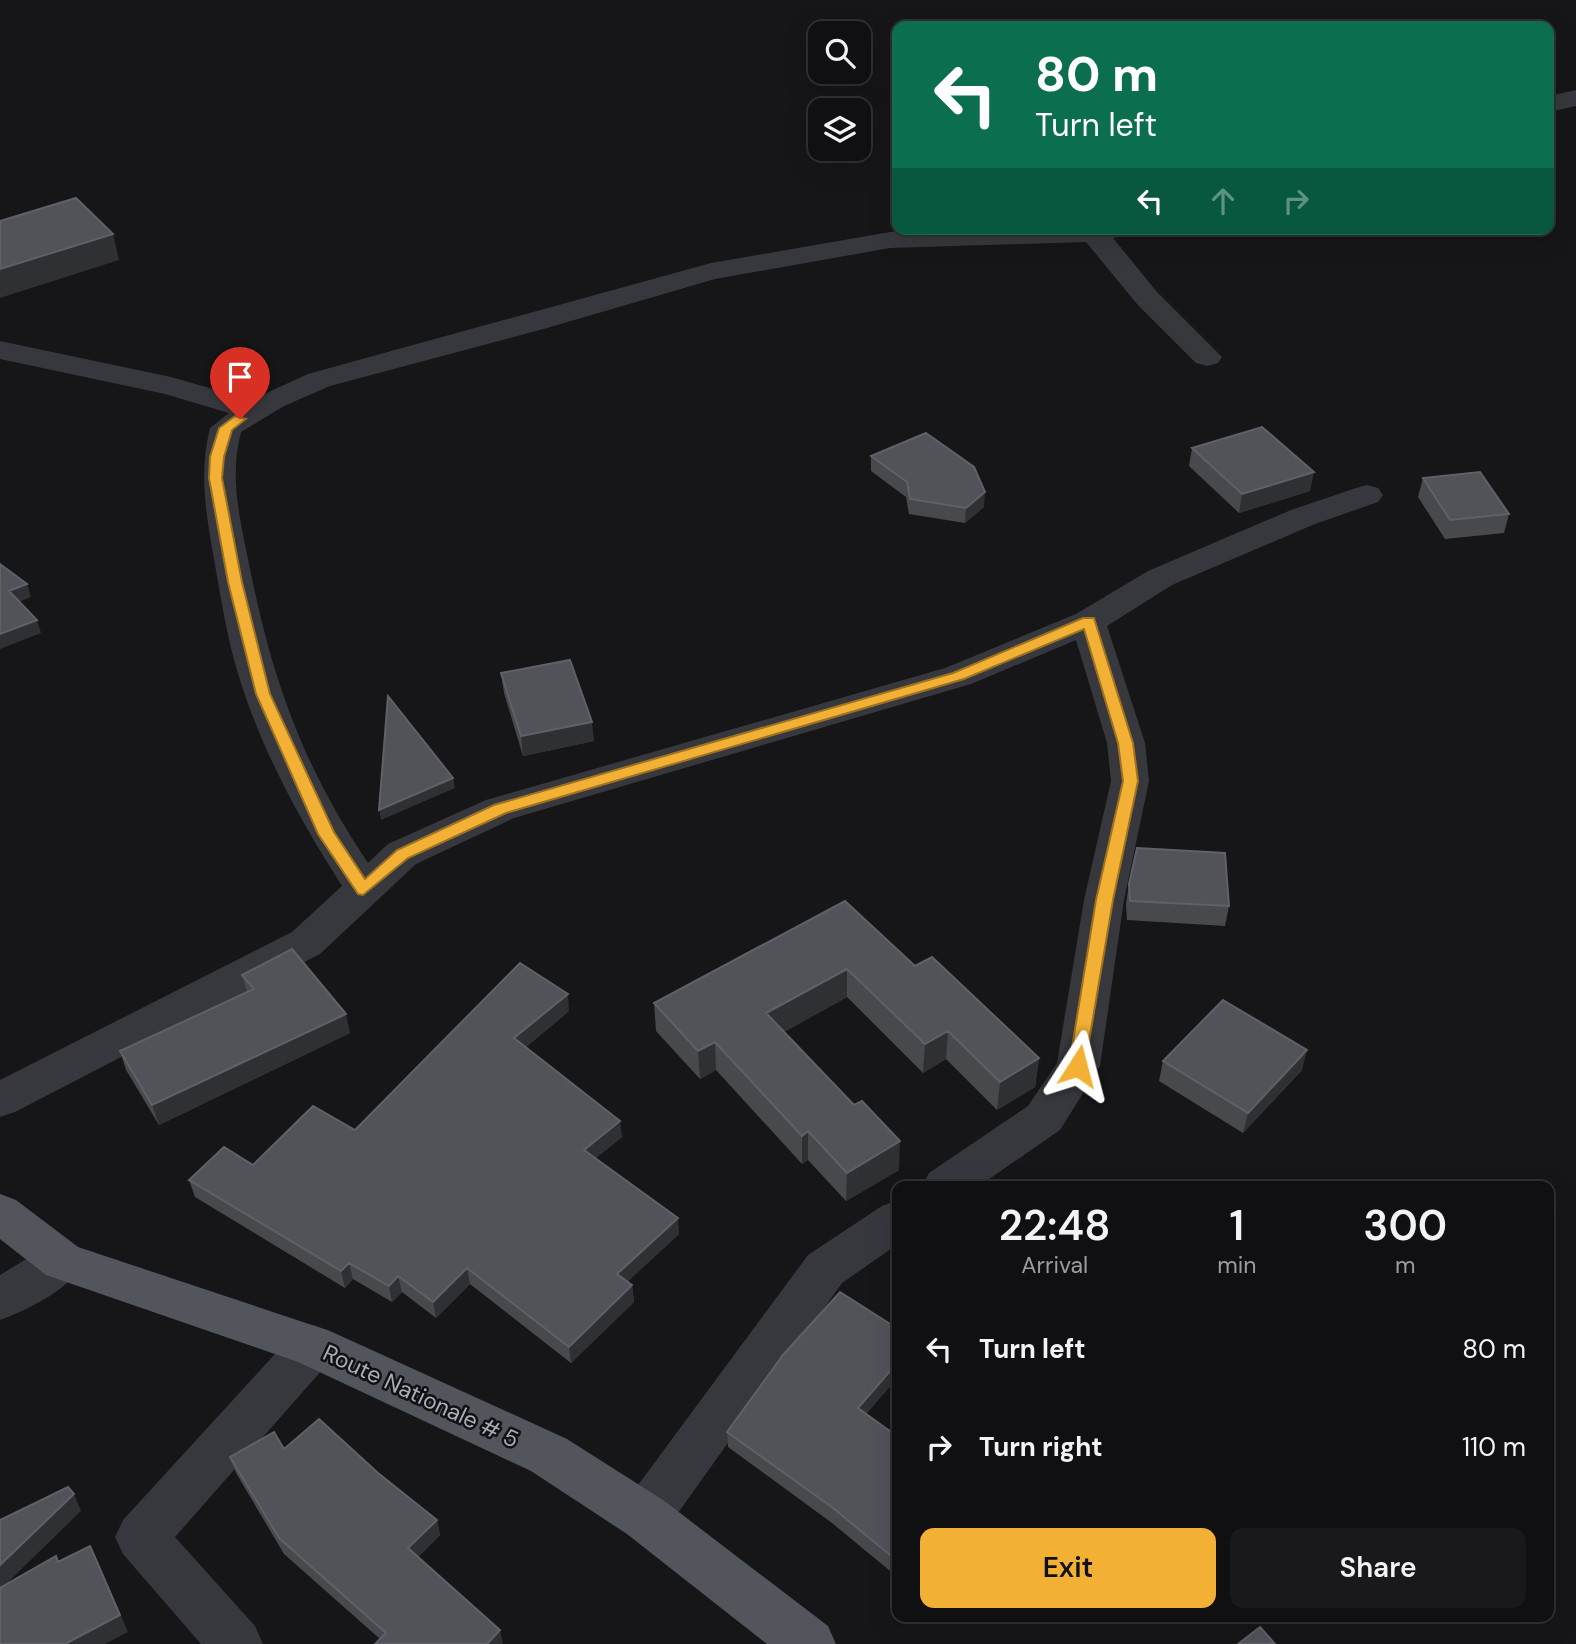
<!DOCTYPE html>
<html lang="en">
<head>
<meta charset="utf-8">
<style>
	body { margin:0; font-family:"DM Sans",sans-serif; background:#19191b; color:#f1f3f6; height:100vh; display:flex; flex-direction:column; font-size:26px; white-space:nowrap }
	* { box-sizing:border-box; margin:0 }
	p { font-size:23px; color:#9c9d9f }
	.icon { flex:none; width:38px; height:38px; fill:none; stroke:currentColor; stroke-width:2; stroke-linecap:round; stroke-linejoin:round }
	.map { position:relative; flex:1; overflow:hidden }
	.sheet { position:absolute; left:892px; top:1181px; width:662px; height:441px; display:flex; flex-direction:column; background:#101012; border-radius:14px; box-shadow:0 7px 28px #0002,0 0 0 2px #303032 }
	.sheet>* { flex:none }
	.banner { position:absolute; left:892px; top:21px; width:662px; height:214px; border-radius:14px; box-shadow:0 7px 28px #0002,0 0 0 2px #303032; background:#0b6e4f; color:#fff; overflow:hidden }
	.tools { position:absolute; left:808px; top:21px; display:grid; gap:14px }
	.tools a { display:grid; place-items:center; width:63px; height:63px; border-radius:14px; background:#101012; box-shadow:0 7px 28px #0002,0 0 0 2px #303032; font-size:35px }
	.pin { position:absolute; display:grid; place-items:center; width:60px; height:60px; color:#fff; margin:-72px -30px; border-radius:50% 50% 50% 0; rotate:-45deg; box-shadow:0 0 7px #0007 }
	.pin .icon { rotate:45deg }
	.me { position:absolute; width:77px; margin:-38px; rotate:9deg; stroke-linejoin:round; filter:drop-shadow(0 0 5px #0008) }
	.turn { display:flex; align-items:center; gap:24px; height:147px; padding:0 28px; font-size:32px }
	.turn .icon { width:91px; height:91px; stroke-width:2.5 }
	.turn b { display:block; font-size:49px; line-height:60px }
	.lanes { display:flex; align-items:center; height:66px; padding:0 28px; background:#0003; justify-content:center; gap:35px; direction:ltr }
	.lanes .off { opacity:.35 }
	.eta { display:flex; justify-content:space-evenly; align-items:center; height:119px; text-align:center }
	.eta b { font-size:42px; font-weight:600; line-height:49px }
	.primary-button { display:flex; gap:14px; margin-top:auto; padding:14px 28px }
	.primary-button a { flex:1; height:80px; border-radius:14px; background:#f2b134; color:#111; font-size:28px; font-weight:600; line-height:80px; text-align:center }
	.primary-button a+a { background:#19191b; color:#f1f3f6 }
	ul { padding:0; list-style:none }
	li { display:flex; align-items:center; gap:21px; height:98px; padding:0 28px }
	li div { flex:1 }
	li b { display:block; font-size:26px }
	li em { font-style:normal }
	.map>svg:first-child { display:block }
</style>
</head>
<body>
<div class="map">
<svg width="1576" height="1644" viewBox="0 0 1576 1644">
	<rect width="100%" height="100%" fill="#161618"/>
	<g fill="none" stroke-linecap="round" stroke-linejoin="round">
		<path fill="#37383d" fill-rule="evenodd" d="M 1576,90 L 1576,106 L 1549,112 L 1549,96 Z
			M 961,229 L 1132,229 L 1128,235 L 1113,238 L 1157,292 L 1222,357 L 1218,363 L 1207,366 L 1196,363 L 1137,304 L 1086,242 L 890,248 L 715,279 L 547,328 L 330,386 L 284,406 L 241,432 C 229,478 240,519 249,564 C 272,679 302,764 368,863 L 388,844 L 486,800 L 945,668 L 1076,614 L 1148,571 L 1291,510 L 1356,488 L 1367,485 L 1378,488 L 1383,495 L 1378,502 L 1315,524 L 1172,585 L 1107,626 L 1145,743 L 1149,781 L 1124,900 L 1100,1066 L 1060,1130 L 979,1186 L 922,1186 L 929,1173 L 1028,1106 L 1057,1063 L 1084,900 L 1111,781 L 1107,743 L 1076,640 L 971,684 L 514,818 L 416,864 L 320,954 L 15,1112 L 0,1117 L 0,1080 L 292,932 L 342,886 C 301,822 263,753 240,680 C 228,643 222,604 215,565 C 207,518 198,476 210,428 L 229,413 L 165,394 L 0,359 L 0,341 L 171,377 L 251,400 L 308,374 L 711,263 L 890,232 Z
			M 898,1200 L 898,1244 L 842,1283 L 663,1534 L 645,1541 L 627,1534 L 619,1517 L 627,1500 L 808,1255 L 882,1206 Z
			M 62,1241 L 78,1247 L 85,1261 C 72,1288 28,1310 0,1320 L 0,1275 L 46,1247 Z
			M 313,1325 L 330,1331 L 337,1346 L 330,1361 L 175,1537 L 255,1626 L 263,1644 L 201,1644 L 123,1554 L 115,1537 L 123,1520 L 296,1331 Z"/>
		<path fill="#53555c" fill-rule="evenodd" d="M 0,1194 L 16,1200 L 78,1247 L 330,1331 L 567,1439 L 663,1500 L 828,1626 L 836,1644 L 767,1644 L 627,1534 L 531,1471 L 298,1362 L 46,1275 L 0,1239 Z"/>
	</g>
	<path fill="#47494d" d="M 1192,448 L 1310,491 L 1239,513 L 1189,466 Z
		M 871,456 L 984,507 L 965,523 L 909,514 L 906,497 L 871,471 Z
		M 1423,478 L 1509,514 L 1504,533 L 1445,539 L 1418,497 Z
		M 501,673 L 594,741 L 523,756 L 504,693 Z
		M 1129,884 L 1229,906 L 1225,926 L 1127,920 L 1126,904 Z
		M 845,901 L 915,966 L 1039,1058 L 1035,1087 L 997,1110 L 946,1059 L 923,1073 L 847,997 L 784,1032 L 899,1170 L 846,1201 L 808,1160 L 802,1164 L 716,1070 L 700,1079 L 656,1031 L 654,1003 Z
		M 242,975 L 350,1033 L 159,1125 L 126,1070 L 120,1051 L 247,992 Z
		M 569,1011 L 526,1047 L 622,1137 L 596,1158 L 679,1234 L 627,1282 L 632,1285 L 634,1302 L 571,1363 L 470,1284 L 436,1318 L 402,1292 L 392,1302 L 353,1279 L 345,1288 L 195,1197 L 189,1180 L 253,1165 L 355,1130 Z
		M 1163,1061 L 1302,1070 L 1243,1133 L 1159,1081 Z
		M 898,1329 L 898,1377 L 866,1414 L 898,1438 L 898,1572 L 895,1575 L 832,1523 L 728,1447 L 727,1432 Z
		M 284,1449 L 378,1473 L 437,1520 L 440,1535 L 418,1557 L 503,1644 L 380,1639 L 284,1554 L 236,1473 L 230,1457 Z"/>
	<path fill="#2f3033" d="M 113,234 L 119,260 L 0,298 L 0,269 Z
		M 1314,472 L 1310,491 L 1239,513 L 1242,494 Z
		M 985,492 L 984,507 L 965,523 L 966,508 Z
		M 27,584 L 31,597 L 14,604 L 9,591 Z
		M 37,620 L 41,633 L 0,649 L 0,634 Z
		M 592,722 L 594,741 L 523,756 L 521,736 Z
		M 453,778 L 455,788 L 381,820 L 379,810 Z
		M 847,969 L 847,997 L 766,1042 L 766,1013 Z
		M 568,994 L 569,1011 L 517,1054 L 514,1038 Z
		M 346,1014 L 350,1033 L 159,1125 L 152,1105 Z
		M 948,1031 L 946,1059 L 923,1073 L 925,1044 Z
		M 715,1042 L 716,1070 L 700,1079 L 698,1051 Z
		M 1307,1050 L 1302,1070 L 1243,1133 L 1248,1113 Z
		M 1039,1058 L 1035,1087 L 997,1110 L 1000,1082 Z
		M 620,1121 L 622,1137 L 586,1166 L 584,1150 Z
		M 808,1131 L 808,1160 L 802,1164 L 802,1136 Z
		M 900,1141 L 899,1170 L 846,1201 L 847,1173 Z
		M 678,1218 L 679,1234 L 618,1290 L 617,1274 Z
		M 349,1263 L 353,1279 L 345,1288 L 341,1271 Z
		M 467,1268 L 470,1284 L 436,1318 L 433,1302 Z
		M 398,1276 L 402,1292 L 392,1302 L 389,1286 Z
		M 632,1285 L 634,1302 L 571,1363 L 569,1347 Z
		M 898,1362 L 898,1377 L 858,1423 L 858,1408 Z
		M 74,1494 L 81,1511 L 0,1590 L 0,1565 Z
		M 437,1520 L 440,1535 L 412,1563 L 408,1548 Z
		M 898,1558 L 898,1572 L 895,1575 L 896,1560 Z
		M 98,1562 L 128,1632 L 105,1644 L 65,1644 Z
		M 500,1630 L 503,1644 L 487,1644 Z"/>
	<path fill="#525359" stroke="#5f6168" stroke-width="2" d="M 76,198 L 113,234 L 0,269 L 0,221 Z
		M 1262,427 L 1314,472 L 1242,494 L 1192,448 Z
		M 926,433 L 974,467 L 985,492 L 966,508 L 910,499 L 907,482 L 871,456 Z
		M 1480,472 L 1509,514 L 1450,520 L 1423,478 Z
		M 0,564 L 27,584 L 9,591 L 37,620 L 0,634 Z
		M 570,660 L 592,722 L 521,736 L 501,673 Z
		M 388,696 L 453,778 L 379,810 Z
		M 1137,848 L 1225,853 L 1229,906 L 1130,901 L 1129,884 Z
		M 845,901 L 915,966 L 932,957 L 1039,1058 L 1000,1082 L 948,1031 L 925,1044 L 847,969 L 766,1013 L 854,1105 L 862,1101 L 900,1141 L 847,1173 L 808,1131 L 802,1136 L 715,1042 L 698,1051 L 654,1003 Z
		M 292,949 L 346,1014 L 152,1105 L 120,1051 L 254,989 L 242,975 Z
		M 520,963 L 568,994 L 514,1038 L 620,1121 L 584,1150 L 678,1218 L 617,1274 L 632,1285 L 569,1347 L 467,1268 L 433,1302 L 398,1276 L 389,1286 L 349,1263 L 341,1271 L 189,1180 L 224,1147 L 253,1165 L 313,1106 L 355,1130 Z
		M 1223,1000 L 1307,1050 L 1248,1113 L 1163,1061 Z
		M 840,1292 L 898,1329 L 898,1362 L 858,1408 L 898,1437 L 898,1558 L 896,1560 L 833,1508 L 727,1432 L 783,1355 Z
		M 319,1419 L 378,1473 L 437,1520 L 408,1548 L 500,1630 L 487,1644 L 375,1644 L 386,1633 L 279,1538 L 230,1457 L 274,1432 L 284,1449 Z
		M 68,1487 L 74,1494 L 0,1565 L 0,1520 Z
		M 90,1546 L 120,1615 L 65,1644 L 0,1644 L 0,1588 L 56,1556 L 58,1562 Z
		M 1260,1627 L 1275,1644 L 1238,1644 Z"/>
	<path fill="#f2b134" stroke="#9d7322" stroke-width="2" d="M 235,416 L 246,419 L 232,430 L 224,457 L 222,478 L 242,582 L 270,694 L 334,832 L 365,879 L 397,850 L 494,805 L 953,673 L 1083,618 L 1094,618 L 1133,743 L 1138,781 L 1113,900 L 1084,1071 L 1078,1073 L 1069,1066 L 1096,900 L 1123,781 L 1118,743 L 1084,629 L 964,679 L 506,813 L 408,858 L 363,895 L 358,894 L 318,834 L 256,694 L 228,582 L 209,478 L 210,457 L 219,428 Z"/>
	<g text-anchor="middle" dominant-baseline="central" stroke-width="5" stroke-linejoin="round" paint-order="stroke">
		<g font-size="23" fill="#a8adb8" stroke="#111113">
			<text transform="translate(421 1396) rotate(25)">Route Nationale # 5</text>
		</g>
	</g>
</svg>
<div class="tools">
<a><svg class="icon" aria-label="search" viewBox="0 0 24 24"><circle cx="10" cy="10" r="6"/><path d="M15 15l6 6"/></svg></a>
<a><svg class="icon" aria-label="layers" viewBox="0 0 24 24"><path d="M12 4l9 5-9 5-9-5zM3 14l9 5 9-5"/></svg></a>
</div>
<div class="pin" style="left:240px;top:419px;background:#d93025"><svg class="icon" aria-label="arrive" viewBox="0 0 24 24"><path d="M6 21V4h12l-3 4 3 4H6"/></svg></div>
<svg class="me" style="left:1078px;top:1066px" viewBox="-20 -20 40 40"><path d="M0-17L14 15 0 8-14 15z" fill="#f2b134" stroke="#fff" stroke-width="4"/></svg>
<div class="banner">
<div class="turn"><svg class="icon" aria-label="left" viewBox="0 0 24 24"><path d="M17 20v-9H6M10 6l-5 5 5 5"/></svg><div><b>80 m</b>Turn left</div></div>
<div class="lanes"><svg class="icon" aria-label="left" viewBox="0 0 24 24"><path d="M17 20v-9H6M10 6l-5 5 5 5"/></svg><svg class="icon off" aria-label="ahead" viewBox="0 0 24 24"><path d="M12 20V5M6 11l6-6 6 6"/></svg><svg class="icon off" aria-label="right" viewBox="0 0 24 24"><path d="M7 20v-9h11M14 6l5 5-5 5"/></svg></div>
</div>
<section class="sheet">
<div class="eta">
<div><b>22:48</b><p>Arrival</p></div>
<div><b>1</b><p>min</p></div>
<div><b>300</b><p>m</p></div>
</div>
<ul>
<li><svg class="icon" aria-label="left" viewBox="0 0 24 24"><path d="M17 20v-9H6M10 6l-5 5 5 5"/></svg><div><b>Turn left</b></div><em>80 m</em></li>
<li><svg class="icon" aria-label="right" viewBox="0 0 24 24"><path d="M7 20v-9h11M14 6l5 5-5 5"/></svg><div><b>Turn right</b></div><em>110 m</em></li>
</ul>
<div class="primary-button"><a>Exit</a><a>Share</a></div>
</section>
</div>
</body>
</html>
